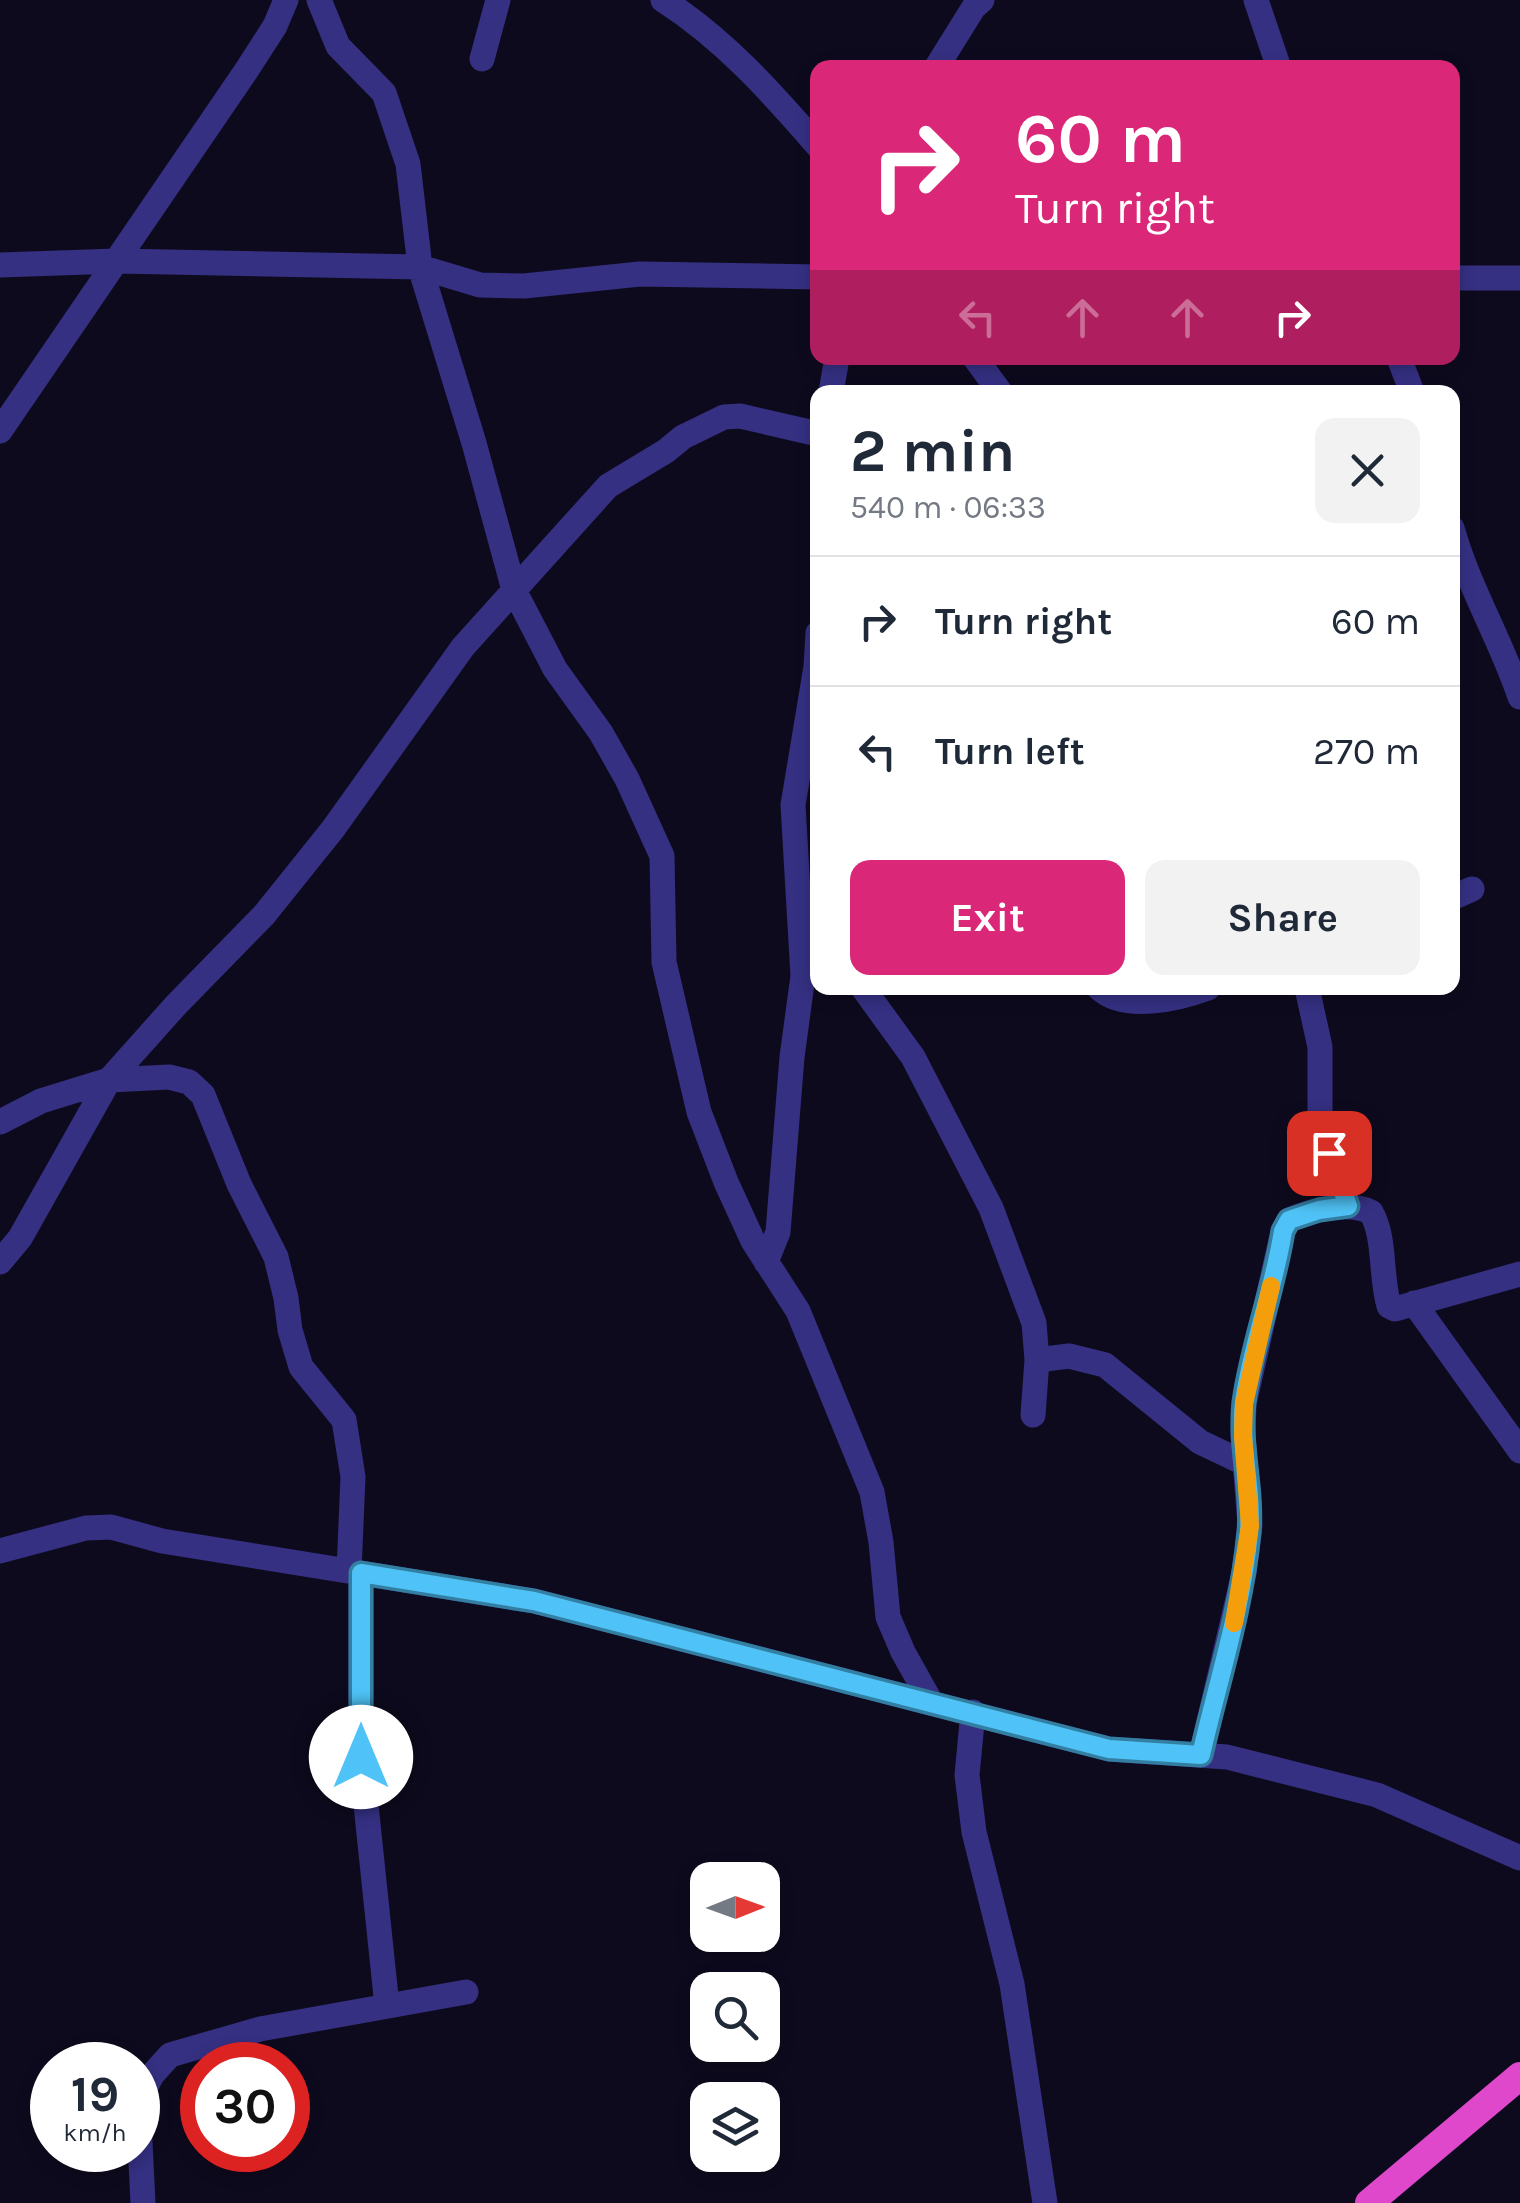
<!DOCTYPE html>
<html lang="en">
<head>
<meta charset="utf-8">
<style>
	body { margin:0; font-family:Karla,sans-serif; background:#f2f2f3; color:#1f2937; height:100vh; display:flex; flex-direction:column; font-size:38px; white-space:nowrap }
	* { box-sizing:border-box; margin:0 }
	p { font-size:32px; color:#747a83 }
	.icon { flex:none; width:55px; height:55px; fill:none; stroke:currentColor; stroke-width:2; stroke-linecap:round; stroke-linejoin:round }
	.map { position:relative; flex:1; overflow:hidden }
	.side { position:absolute; left:810px; top:385px; width:650px; height:610px; display:flex; flex-direction:column; background:#fff; border-radius:20px; box-shadow:0 5px 15px #0003 }
	.side>* { flex:none }
	.top-card { position:absolute; left:810px; top:60px; width:650px; height:305px; border-radius:20px; box-shadow:0 5px 15px #0003; background:#db2777; color:#fff; overflow:hidden }
	.needle { width:65px; rotate:89deg }
	.buttons { position:absolute; left:690px; top:1862px; display:grid; gap:20px }
	.buttons a { display:grid; place-items:center; width:90px; height:90px; border-radius:20px; background:#fff; box-shadow:0 5px 15px #0003; font-size:50px }
	.speed { position:absolute; left:30px; top:2042px; display:flex; gap:20px; font-size:50px; font-weight:700; text-align:center }
	.speed>* { display:grid; place-content:center; width:130px; height:130px; border-radius:50%; background:#fff; box-shadow:0 5px 15px #0003; line-height:1 }
	.speed small { font-size:25px; font-weight:400 }
	.speed .limit { border:15px solid #d22; background:#fff; color:#111 }
	.pin { position:absolute; display:grid; place-items:center; width:85px; height:85px; color:#fff; margin:-42px; border-radius:20px; box-shadow:0 5px 15px #0006 }
	.me { position:absolute; width:110px; margin:-55px; rotate:0deg; stroke-linejoin:round; filter:drop-shadow(0 0 8px #0008) }
	.turn { display:flex; align-items:center; gap:35px; height:210px; padding:0 40px; font-size:45px }
	.turn .icon { width:130px; height:130px; stroke-width:2.5 }
	.turn b { display:block; font-size:70px; line-height:85px }
	.lanes { display:flex; align-items:center; height:95px; padding:0 40px; background:#0003; justify-content:center; gap:50px; direction:ltr }
	.lanes .off { opacity:.35 }
	.round { display:grid; place-items:center; flex:none; width:105px; height:105px; border-radius:20px; background:#f2f2f3 }
	.headline { display:flex; align-items:center; justify-content:space-between; height:170px; padding:0 40px }
	h1 { font-size:60px; font-weight:700; line-height:75px }
	.button { display:flex; gap:20px; margin-top:auto; padding:20px 40px }
	.button a { flex:1; height:115px; border-radius:20px; background:#db2777; color:#fff; font-size:40px; font-weight:700; line-height:115px; text-align:center }
	.button a+a { background:#f2f2f3; color:#1f2937 }
	ul { padding:0; list-style:none }
	li { display:flex; align-items:center; gap:30px; height:130px; padding:0 40px; border-top:2px solid #e0e1e3 }
	li div { flex:1 }
	li b { display:block; font-size:38px }
	li em { font-style:normal }
	.map>svg:first-child { display:block }
</style>
</head>
<body>
<div class="map">
<svg width="1520" height="2203" viewBox="0 0 1520 2203">
	<rect width="100%" height="100%" fill="#0e0a1e"/>
	<g fill="none" stroke-linecap="round" stroke-linejoin="round">
		<path stroke="#353082" stroke-width="25" d="M 319,0 L 338,46 L 384,93 L 408,164 L 420,267 L 474,443 L 514,590 L 555,669 L 601,733 L 627,779 L 662,856 L 664,962 L 699,1112 L 726,1182 L 753,1241 L 798,1311 L 872,1492 L 881,1542 L 888,1617 L 903,1652 L 931,1702
			M 663,0 C 724,39 771,92 818,146
			M 1256,0 L 1279,68
			M 482,59 L 498,0
			M 936,68 L 974,7 L 982,0
			M 0,265 L 117,261 L 420,267 L 480,285 L 524,286 L 640,274 L 818,277
			M 1452,278 L 1520,278
			M 975,358 L 1000,392
			M 1399,358 L 1412,392
			M 831,392 L 837,358
			M 1452,528 C 1468,586 1501,640 1520,697
			M 1452,898 L 1472,889
			M 863,988 L 913,1057 L 991,1208 L 1034,1323 L 1037,1360 L 1033,1415
			M 1099,988 C 1125,1012 1178,999 1208,988
			M 1307,988 L 1320,1047 L 1320,1131 L 1348,1206
			M 0,1122 L 41,1101 L 109,1080 L 169,1077 L 189,1082 L 203,1095 L 239,1184 L 276,1257 L 286,1298 L 290,1330 L 301,1367 L 344,1420 L 353,1477 L 349,1571
			M 0,1262 L 20,1238 L 109,1080 L 176,1005 L 264,915 L 333,829 L 463,647 L 608,486 L 666,451 L 683,437 L 724,417 L 740,416 L 818,434
			M 766,1262 L 778,1232 L 792,1057 L 803,976 L 793,805 L 816,667 L 818,633
			M 1414,1303 L 1520,1451
			M 1037,1360 L 1069,1356 L 1105,1365 L 1200,1442 L 1244,1463
			M 0,1551 L 86,1528 L 111,1527 L 162,1541 L 534,1601 L 1109,1749 L 1227,1757 L 1377,1795 L 1520,1858
			M 361,1573 L 361,1757 L 387,2006
			M 973,1712 L 967,1775 L 974,1832 L 1012,1984 L 1045,2203
			M 1201,1755 L 1244,1573 L 1250,1525 L 1243,1436 L 1244,1404 L 1283,1231 L 1289,1220 C 1313,1210 1345,1200 1371,1212 C 1386,1238 1380,1276 1389,1306 L 1395,1309 L 1520,1274
			M 143,2203 L 138,2102 L 152,2075 L 170,2055 L 260,2029 L 466,1992"/>
		<path stroke="#353082" stroke-width="25" d="M 0,431 L 246,71 L 275,26 L 286,0"/>
		<path stroke="#e048cc" stroke-width="28" d="M 1369,2203 L 1520,2076"/>
	</g>
	<g fill="none" stroke-linecap="round" stroke-linejoin="round">
		<defs>
			<path id="route" d="M 361,1757 L 361,1573 L 534,1601 L 1109,1749 L 1201,1755 C 1218,1681 1242,1608 1249,1532 C 1253,1490 1239,1446 1244,1402 C 1252,1344 1274,1289 1283,1231 L 1289,1220 L 1319,1210 L 1348,1206 L 1329,1153"/>
		</defs>
		<use href="#route" stroke="#337fa1" stroke-width="25"/>
		<use href="#route" stroke="#4fc3f7" stroke-width="18"/>
		<path stroke="#f59e0b" stroke-width="18" d="M 1234,1623 L 1250,1526 L 1243,1436 L 1244,1404 L 1271,1286"/>
	</g>
</svg>
<div class="buttons">
<a><svg class="needle" viewBox="-14 -14 28 28"><path d="M0-13l5 13h-10z" fill="#e53935"/><path d="M0 13l5-13h-10z" fill="#747a83"/></svg></a>
<a><svg class="icon" aria-label="search" viewBox="0 0 24 24"><circle cx="10" cy="10" r="6"/><path d="M15 15l6 6"/></svg></a>
<a><svg class="icon" aria-label="layers" viewBox="0 0 24 24"><path d="M12 4l9 5-9 5-9-5zM3 14l9 5 9-5"/></svg></a>
</div>
<div class="speed"><div>19<small>km/h</small></div><div class="limit">30</div></div>
<div class="pin" style="left:1329px;top:1153px;background:#d93025"><svg class="icon" aria-label="arrive" viewBox="0 0 24 24"><path d="M6 21V4h12l-3 4 3 4H6"/></svg></div>
<svg class="me" style="left:361px;top:1757px" viewBox="-20 -20 40 40"><circle r="19" fill="#fff"/><path d="M0-13L10 11 0 6-10 11z" fill="#4fc3f7"/></svg>
<div class="top-card">
<div class="turn"><svg class="icon" aria-label="right" viewBox="0 0 24 24"><path d="M7 20v-9h11M14 6l5 5-5 5"/></svg><div><b>60 m</b>Turn right</div></div>
<div class="lanes"><svg class="icon off" aria-label="left" viewBox="0 0 24 24"><path d="M17 20v-9H6M10 6l-5 5 5 5"/></svg><svg class="icon off" aria-label="ahead" viewBox="0 0 24 24"><path d="M12 20V5M6 11l6-6 6 6"/></svg><svg class="icon off" aria-label="ahead" viewBox="0 0 24 24"><path d="M12 20V5M6 11l6-6 6 6"/></svg><svg class="icon" aria-label="right" viewBox="0 0 24 24"><path d="M7 20v-9h11M14 6l5 5-5 5"/></svg></div>
</div>
<section class="side">
<div class="headline"><div><h1>2 min</h1><p>540 m · 06:33</p></div><a class="round"><svg class="icon" aria-label="close" viewBox="0 0 24 24"><path d="M6 6l12 12M18 6L6 18"/></svg></a></div>
<ul>
<li><svg class="icon" aria-label="right" viewBox="0 0 24 24"><path d="M7 20v-9h11M14 6l5 5-5 5"/></svg><div><b>Turn right</b></div><em>60 m</em></li>
<li><svg class="icon" aria-label="left" viewBox="0 0 24 24"><path d="M17 20v-9H6M10 6l-5 5 5 5"/></svg><div><b>Turn left</b></div><em>270 m</em></li>
</ul>
<div class="button"><a>Exit</a><a>Share</a></div>
</section>
</div>
</body>
</html>
